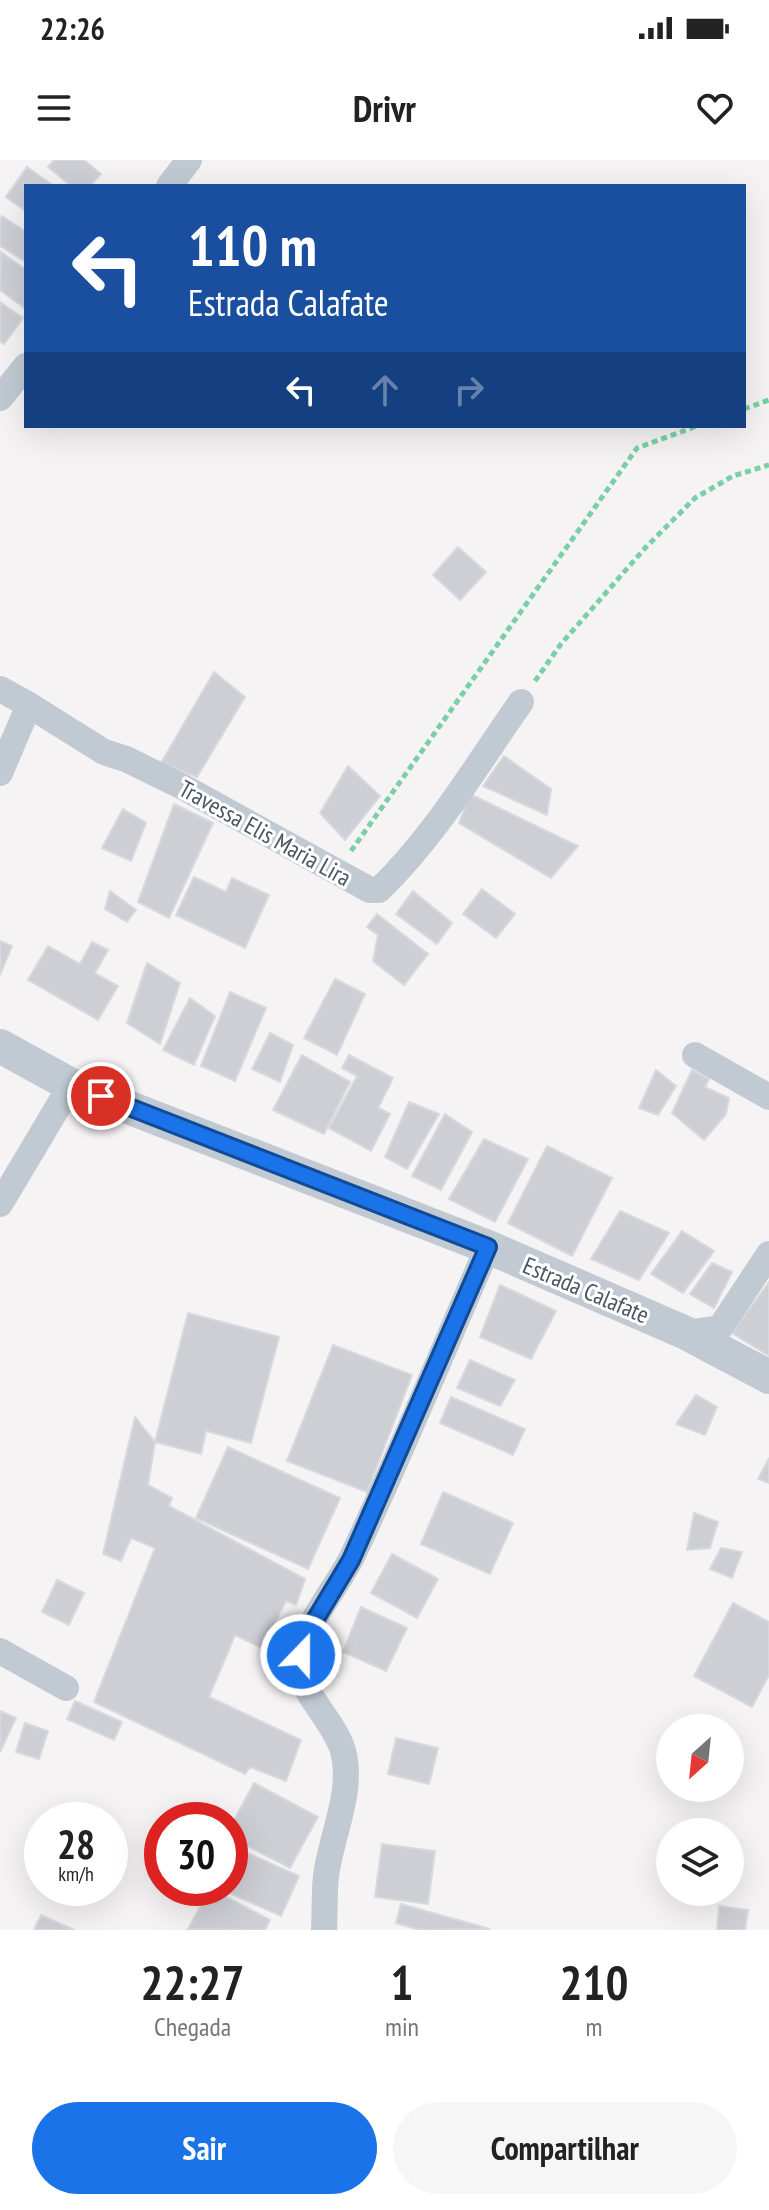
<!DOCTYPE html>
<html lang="pt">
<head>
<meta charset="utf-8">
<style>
	body { margin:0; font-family:"PT Sans Narrow",sans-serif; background:#f6f6f6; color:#222; height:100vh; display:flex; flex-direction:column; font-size:30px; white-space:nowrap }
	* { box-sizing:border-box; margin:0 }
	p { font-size:26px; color:#767676 }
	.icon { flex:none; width:44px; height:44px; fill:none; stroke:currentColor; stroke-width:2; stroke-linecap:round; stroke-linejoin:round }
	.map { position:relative; height:1770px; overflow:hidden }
	.panel { display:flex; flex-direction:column; background:#fff; flex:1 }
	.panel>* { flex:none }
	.top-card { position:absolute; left:24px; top:24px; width:722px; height:244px; border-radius:0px; box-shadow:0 8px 32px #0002; background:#1a4fa0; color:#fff; overflow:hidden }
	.needle { width:52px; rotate:207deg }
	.fabs { position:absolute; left:656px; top:1554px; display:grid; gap:16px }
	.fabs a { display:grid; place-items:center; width:88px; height:88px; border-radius:50%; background:#fff; box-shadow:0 8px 32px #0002; font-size:40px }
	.speed { position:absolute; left:24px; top:1642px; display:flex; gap:16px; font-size:40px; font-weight:700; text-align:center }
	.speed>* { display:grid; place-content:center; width:104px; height:104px; border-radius:50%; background:#fff; box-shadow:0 8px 32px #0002; line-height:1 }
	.speed small { font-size:20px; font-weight:400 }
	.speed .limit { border:12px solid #d22; background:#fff; color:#111 }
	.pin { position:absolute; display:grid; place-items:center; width:68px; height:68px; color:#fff; margin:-34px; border:4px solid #fff; border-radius:50%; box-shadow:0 2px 8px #0007 }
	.me { position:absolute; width:88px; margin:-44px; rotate:22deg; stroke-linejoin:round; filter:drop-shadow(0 0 6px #0008) }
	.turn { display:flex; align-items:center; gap:28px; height:168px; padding:0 32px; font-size:36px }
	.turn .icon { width:104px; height:104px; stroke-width:2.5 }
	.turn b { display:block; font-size:56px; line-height:68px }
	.lanes { display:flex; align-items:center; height:76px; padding:0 32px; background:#0003; justify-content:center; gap:40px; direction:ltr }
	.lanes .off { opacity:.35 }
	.eta { display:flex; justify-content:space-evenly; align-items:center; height:136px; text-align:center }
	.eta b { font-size:48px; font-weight:600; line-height:56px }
	.action { display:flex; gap:16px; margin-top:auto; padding:16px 32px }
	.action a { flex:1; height:92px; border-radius:48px; background:#1a73e8; color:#fff; font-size:32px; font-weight:600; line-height:92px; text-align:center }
	.action a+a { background:#f6f6f6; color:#222 }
	.status { display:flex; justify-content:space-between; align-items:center; height:56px; padding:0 40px; background:#fff; direction:ltr }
	.status svg { height:22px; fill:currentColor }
	header { display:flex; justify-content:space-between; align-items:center; height:104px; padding:0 32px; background:#fff; font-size:36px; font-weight:600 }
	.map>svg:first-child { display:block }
</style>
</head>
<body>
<div class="status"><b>22:26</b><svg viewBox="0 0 49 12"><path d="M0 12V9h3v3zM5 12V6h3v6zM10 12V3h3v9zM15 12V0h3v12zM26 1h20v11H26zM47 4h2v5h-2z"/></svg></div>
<header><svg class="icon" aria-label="menu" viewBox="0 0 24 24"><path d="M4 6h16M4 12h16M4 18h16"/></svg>Drivr<svg class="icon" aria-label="heart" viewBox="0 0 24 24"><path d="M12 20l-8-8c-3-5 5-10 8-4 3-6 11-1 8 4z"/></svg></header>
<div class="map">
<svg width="769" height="1770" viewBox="0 0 769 1770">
	<rect width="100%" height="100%" fill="#f5f3f3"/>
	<path fill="#cdcfd5" stroke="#d7d9de" stroke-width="2" d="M 54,0 L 84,0 L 101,14 L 90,26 L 71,26 L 48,7 Z
		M 27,7 L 54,26 L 26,26 L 26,51 L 6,37 Z
		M 2,56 L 26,72 L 26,102 L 0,86 L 0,60 Z
		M 1,92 L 26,110 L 26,149 L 0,130 Z
		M 0,142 L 23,158 L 4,184 L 0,181 Z
		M 458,387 L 486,412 L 460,440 L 433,415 Z
		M 214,512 L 245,537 L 197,617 L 161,603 Z
		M 504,596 L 551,629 L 547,655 L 483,626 Z
		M 348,606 L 380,636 L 345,680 L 320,653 Z
		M 470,634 L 578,686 L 551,718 L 459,663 Z
		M 174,644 L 213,663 L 169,758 L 138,742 Z
		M 123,649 L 146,663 L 131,701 L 102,688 Z
		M 194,717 L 226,732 L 232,718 L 269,735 L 245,788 L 176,755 Z
		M 482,729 L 515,754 L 496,778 L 463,754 Z
		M 110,731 L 136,750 L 127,762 L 105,749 Z
		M 413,731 L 452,763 L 437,784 L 396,754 Z
		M 377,754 L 428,794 L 404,825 L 373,801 L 378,775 L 367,767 Z
		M 0,781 L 12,786 L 0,815 Z
		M 92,782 L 108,790 L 95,813 L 118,826 L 98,860 L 28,820 L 48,786 L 80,804 Z
		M 147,803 L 180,823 L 160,884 L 127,863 Z
		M 335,819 L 365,834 L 337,895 L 304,878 Z
		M 230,832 L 266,848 L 235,921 L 201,906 Z
		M 190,838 L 215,856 L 194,905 L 163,890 Z
		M 270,873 L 293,885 L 280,922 L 252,909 Z
		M 302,895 L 350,922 L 324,974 L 273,950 Z
		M 349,895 L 393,918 L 378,948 L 390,954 L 371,991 L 329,968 L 357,916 L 342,908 Z
		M 656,910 L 676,926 L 658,955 L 639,948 Z
		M 692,910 L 709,919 L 705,927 L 729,938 L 726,954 L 704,980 L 672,953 Z
		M 409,942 L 439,954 L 407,1009 L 385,997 Z
		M 445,954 L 472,972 L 441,1030 L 412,1016 Z
		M 484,979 L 528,999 L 495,1062 L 449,1039 Z
		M 547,986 L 612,1018 L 572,1096 L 508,1063 Z
		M 620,1051 L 669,1073 L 639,1120 L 591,1099 Z
		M 682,1071 L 714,1091 L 683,1133 L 651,1114 Z
		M 712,1103 L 732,1112 L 714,1148 L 690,1134 Z
		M 769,1122 L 769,1196 L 732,1173 Z
		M 500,1125 L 556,1151 L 531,1199 L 480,1177 Z
		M 188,1153 L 279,1177 L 251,1283 L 206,1271 L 201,1294 L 155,1282 Z
		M 333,1185 L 412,1215 L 367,1332 L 287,1301 Z
		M 470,1200 L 515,1220 L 500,1246 L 457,1228 Z
		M 696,1235 L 717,1247 L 705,1275 L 676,1264 Z
		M 451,1237 L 525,1269 L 513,1295 L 440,1263 Z
		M 135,1257 L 155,1282 L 148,1325 L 172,1338 L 169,1346 L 305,1419 L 296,1445 L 286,1441 L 274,1464 L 289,1471 L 276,1495 L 235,1475 L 209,1537 L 301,1580 L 286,1621 L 250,1607 L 245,1614 L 94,1542 L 155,1388 L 131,1378 L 121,1401 L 103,1394 Z
		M 228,1287 L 340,1338 L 308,1409 L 196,1358 Z
		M 769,1298 L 769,1323 L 758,1319 Z
		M 443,1332 L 513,1363 L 490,1414 L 421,1384 Z
		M 694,1353 L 718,1362 L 710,1388 L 687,1390 Z
		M 721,1388 L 742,1392 L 732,1418 L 710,1409 Z
		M 392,1394 L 438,1419 L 417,1458 L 371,1433 Z
		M 57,1420 L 84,1433 L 69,1465 L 42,1452 Z
		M 733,1443 L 769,1462 L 769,1515 L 752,1547 L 694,1516 Z
		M 361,1447 L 407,1468 L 386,1511 L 343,1492 Z
		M 75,1541 L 122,1562 L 114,1580 L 67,1559 Z
		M 0,1551 L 16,1558 L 0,1592 Z
		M 25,1563 L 48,1571 L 39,1599 L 16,1592 Z
		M 396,1578 L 438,1588 L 429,1624 L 388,1614 Z
		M 254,1623 L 318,1657 L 290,1708 L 230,1677 L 230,1668 Z
		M 382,1684 L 435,1691 L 428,1744 L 375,1737 Z
		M 236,1688 L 299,1716 L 281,1756 L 218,1728 L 230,1728 L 230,1701 Z
		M 210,1728 L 270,1760 L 265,1770 L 188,1769 Z
		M 401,1744 L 490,1769 L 420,1770 L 396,1763 Z
		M 719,1746 L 748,1750 L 745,1770 L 717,1770 Z
		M 41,1755 L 74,1770 L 34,1770 Z"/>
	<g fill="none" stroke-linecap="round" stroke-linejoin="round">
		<path stroke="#7ad0a6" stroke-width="5" stroke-dasharray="6 4" stroke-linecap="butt" d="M 744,249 L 769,240
			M 535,521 L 561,484 L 646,387 L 695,338 L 733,316 L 769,305
			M 351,691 L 637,288 L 697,266"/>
		<path stroke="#c1cad2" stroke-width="26" d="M 169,26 L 189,0
			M 0,238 L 26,206
			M 0,529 L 29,545 L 0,613
			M 29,545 L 104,592 L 126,599 L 183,627 L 370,730 L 379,730 C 435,676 476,606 521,542
			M 695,895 L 769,937
			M 0,1044 L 71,925
			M 686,1173 L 720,1168 L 769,1094
			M 0,1491 L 66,1528
			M 324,1770 C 325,1752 324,1733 326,1716 C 331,1676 354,1631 343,1591 C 336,1564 299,1530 299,1505 C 300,1469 336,1429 352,1397 C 400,1296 443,1190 488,1087"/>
		<path stroke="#c1cad2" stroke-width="34" d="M 0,886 L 71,925 L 488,1087 L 686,1173 L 769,1217"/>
	</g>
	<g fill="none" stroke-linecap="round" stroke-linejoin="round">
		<defs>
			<path id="route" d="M 101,936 L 488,1087 L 351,1400 L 306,1475 L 301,1495"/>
		</defs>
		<use href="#route" stroke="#114b97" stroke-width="20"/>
		<use href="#route" stroke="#1a73e8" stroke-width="14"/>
	</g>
	<g text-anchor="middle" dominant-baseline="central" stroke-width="6" stroke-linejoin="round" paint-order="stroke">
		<g font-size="24" fill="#4a5661" stroke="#fff">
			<text transform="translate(265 673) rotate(29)">Travessa Elis Maria Lira</text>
			<text transform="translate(586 1130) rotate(23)">Estrada Calafate</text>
		</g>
	</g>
</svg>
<div class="fabs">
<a><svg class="needle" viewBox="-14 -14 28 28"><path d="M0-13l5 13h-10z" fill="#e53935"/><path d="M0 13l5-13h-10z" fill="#767676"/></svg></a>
<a><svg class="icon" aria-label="layers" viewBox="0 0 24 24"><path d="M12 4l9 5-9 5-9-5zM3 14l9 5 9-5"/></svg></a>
</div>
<div class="speed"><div>28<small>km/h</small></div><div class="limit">30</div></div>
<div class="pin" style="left:101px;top:936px;background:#d93025"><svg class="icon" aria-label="arrive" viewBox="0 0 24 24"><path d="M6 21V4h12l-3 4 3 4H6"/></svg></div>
<svg class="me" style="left:301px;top:1495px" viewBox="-20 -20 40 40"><circle r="17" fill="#1a73e8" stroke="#fff" stroke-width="3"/><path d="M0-11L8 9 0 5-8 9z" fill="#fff"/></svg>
<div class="top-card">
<div class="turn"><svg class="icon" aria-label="left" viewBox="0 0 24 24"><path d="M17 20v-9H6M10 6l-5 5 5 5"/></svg><div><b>110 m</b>Estrada Calafate</div></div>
<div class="lanes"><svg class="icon" aria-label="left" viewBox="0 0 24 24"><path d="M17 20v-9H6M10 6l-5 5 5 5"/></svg><svg class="icon off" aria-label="ahead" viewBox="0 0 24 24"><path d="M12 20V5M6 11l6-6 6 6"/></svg><svg class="icon off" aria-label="right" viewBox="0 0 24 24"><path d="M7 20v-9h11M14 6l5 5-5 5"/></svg></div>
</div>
</div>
<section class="panel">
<div class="eta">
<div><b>22:27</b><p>Chegada</p></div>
<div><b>1</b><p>min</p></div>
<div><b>210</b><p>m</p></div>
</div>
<div class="action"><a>Sair</a><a>Compartilhar</a></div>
</section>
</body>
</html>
